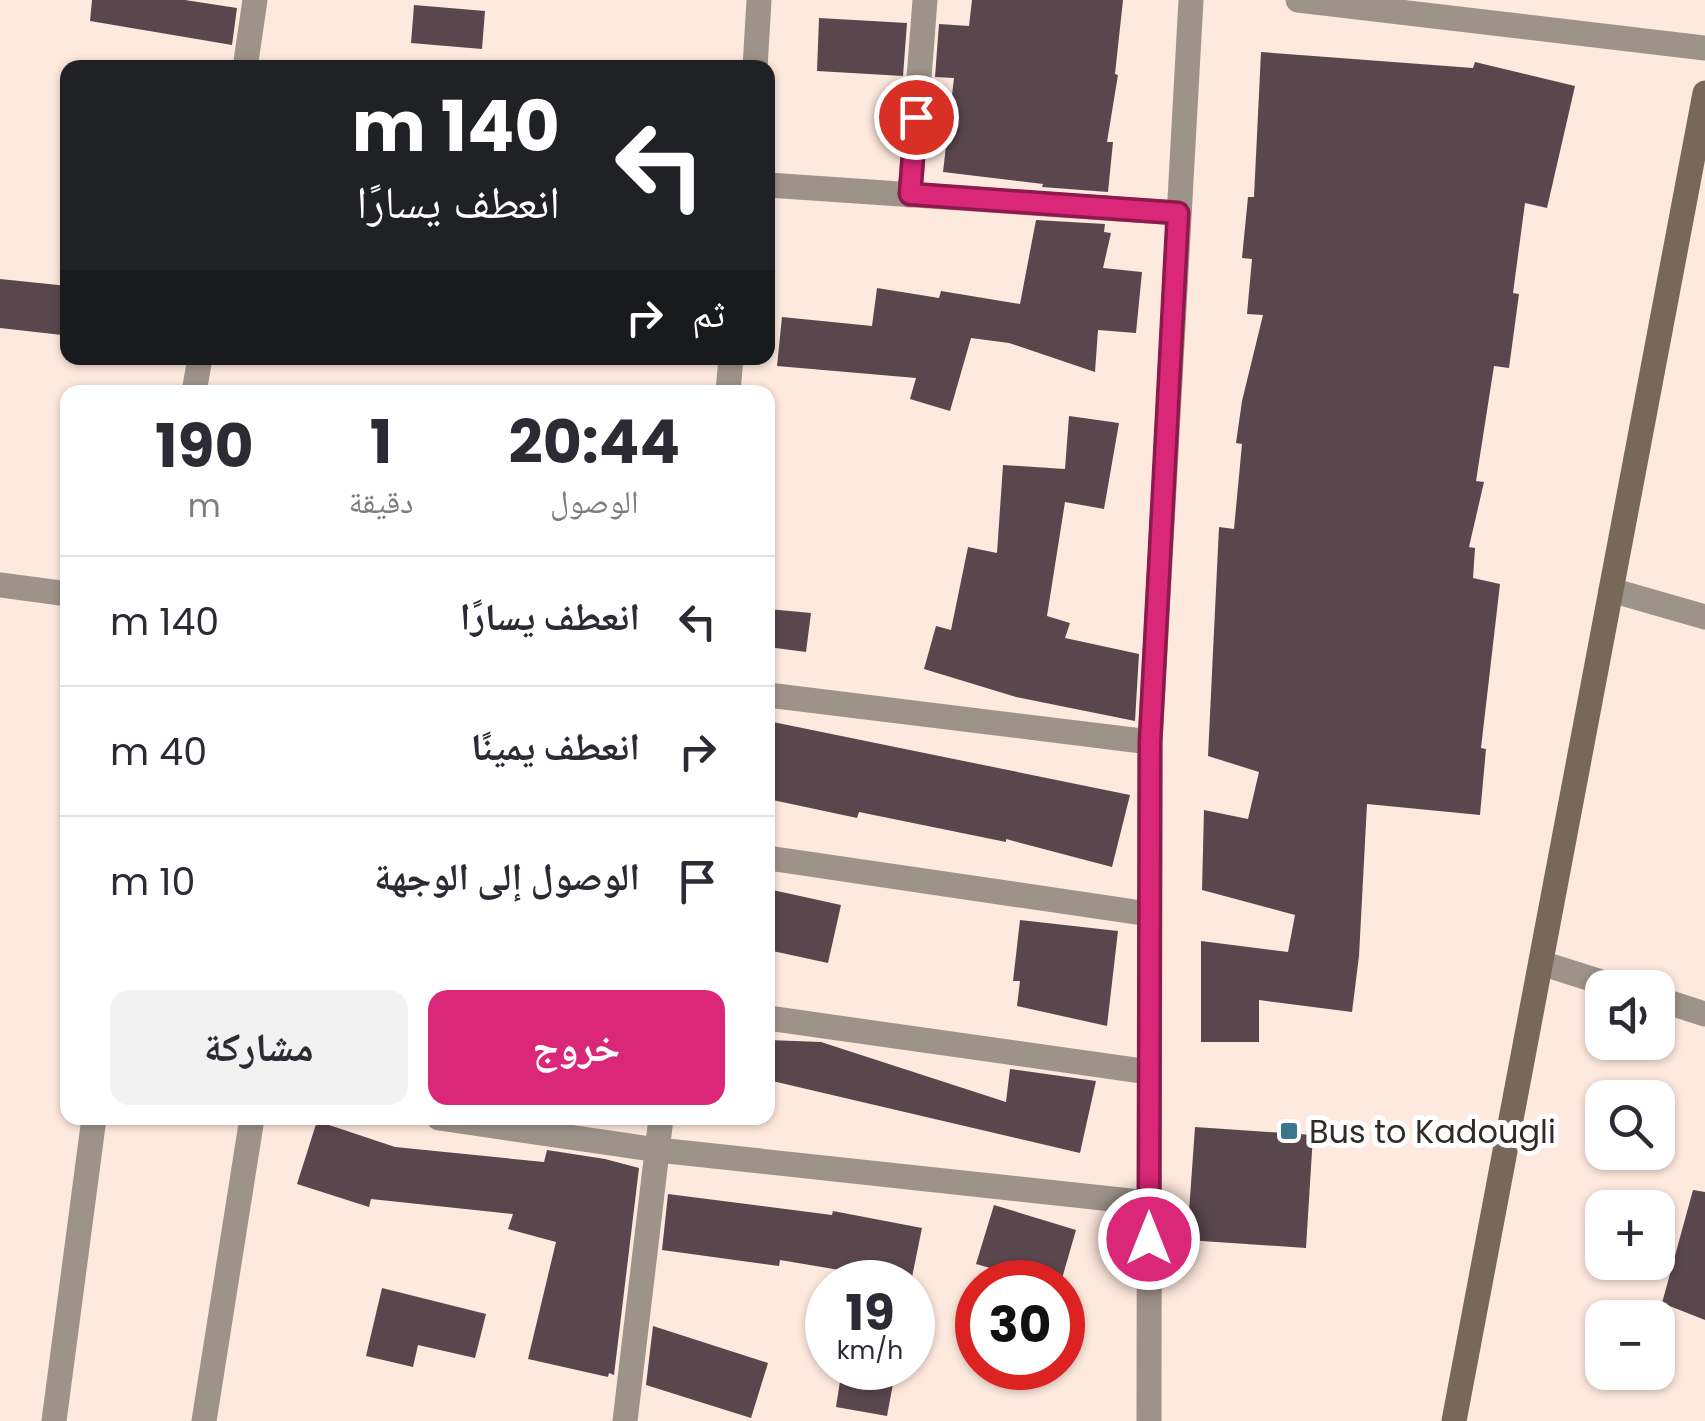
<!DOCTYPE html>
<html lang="ar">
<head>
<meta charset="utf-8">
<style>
	body { margin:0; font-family:Poppins,"Noto Naskh Arabic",sans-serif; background:#f2f2f3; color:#2b2b33; direction:rtl; height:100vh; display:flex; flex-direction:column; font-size:38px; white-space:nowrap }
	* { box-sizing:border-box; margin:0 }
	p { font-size:32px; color:#7c7c81 }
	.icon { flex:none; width:55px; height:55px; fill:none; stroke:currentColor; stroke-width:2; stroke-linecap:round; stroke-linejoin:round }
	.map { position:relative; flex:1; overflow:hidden; direction:ltr }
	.drawer { position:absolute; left:60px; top:385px; width:715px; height:740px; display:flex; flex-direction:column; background:#fff; border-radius:20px; box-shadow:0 2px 8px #0004; direction:rtl }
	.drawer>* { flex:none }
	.hud { position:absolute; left:60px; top:60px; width:715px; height:305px; border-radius:20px; box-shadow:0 2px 8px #0004; direction:rtl; background:#202124; color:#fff; overflow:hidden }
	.tools { position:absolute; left:1585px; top:970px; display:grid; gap:20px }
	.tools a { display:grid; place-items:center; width:90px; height:90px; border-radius:20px; background:#fff; box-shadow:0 2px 8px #0004; font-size:50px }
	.speed { position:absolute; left:805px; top:1260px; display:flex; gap:20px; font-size:50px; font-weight:700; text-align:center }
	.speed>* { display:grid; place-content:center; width:130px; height:130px; border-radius:50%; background:#fff; box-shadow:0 2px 8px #0004; line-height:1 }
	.speed small { font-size:25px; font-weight:400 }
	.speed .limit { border:15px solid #d22; background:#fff; color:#111 }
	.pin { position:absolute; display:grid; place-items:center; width:85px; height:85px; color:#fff; margin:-42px; border:5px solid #fff; border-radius:50%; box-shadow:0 2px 10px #0007 }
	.me { position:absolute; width:110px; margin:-55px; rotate:0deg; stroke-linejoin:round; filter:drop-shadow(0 0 8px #0008) }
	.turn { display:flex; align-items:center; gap:35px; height:210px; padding:0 50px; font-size:45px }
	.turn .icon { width:130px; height:130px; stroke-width:2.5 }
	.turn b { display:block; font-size:70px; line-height:85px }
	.then { display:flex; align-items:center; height:95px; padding:0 50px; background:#0003; gap:20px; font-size:38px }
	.eta { display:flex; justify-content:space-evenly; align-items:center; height:170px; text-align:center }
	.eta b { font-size:60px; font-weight:700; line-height:70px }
	.action { display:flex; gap:20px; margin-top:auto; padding:20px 50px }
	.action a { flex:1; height:115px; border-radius:20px; background:#db2777; color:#fff; font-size:40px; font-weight:700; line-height:115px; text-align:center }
	.action a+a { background:#f2f2f3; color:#2b2b33 }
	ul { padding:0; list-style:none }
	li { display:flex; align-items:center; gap:30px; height:130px; padding:0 50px; border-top:2px solid #e1e1e2 }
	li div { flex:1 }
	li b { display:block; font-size:38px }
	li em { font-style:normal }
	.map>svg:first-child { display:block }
</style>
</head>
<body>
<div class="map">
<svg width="1705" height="1421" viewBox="0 0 1705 1421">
	<rect width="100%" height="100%" fill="#fee9de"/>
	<path fill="#5a474e" d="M 92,0 L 185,0 L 237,8 L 232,45 L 90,21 Z
		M 972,0 L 1123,0 L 1115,74 L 1118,75 L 1107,142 L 1113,142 L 1108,192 L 1042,187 L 1043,184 L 943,172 L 954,78 L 935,77 L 939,24 L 969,26 Z
		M 414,5 L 485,11 L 482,49 L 411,43 Z
		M 819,18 L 907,23 L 903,76 L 817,71 Z
		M 1261,52 L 1473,68 L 1475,62 L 1575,86 L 1547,208 L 1525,203 L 1513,293 L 1519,294 L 1509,368 L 1494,366 L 1476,481 L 1484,482 L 1469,547 L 1475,548 L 1473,578 L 1500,584 L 1481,748 L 1486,749 L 1480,815 L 1367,804 L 1359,956 L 1352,1012 L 1259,1000 L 1259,1042 L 1201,1042 L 1201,941 L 1288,952 L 1295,915 L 1202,890 L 1204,810 L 1248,819 L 1259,772 L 1208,756 L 1219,527 L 1234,529 L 1242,444 L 1236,443 L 1242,401 L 1263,315 L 1247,314 L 1252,259 L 1242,258 L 1248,197 L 1254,197 Z
		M 1036,220 L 1105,224 L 1104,232 L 1111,233 L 1103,268 L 1142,272 L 1136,333 L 1098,330 L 1095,372 L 1009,343 L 971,338 L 950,411 L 910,399 L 916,378 L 777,366 L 782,317 L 872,326 L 877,288 L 939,298 L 941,291 L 1020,304 Z
		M 0,279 L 68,286 L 62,335 L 0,328 Z
		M 1069,416 L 1119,423 L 1104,509 L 1065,502 L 1047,616 L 1070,623 L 1065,638 L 1139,654 L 1135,721 L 1016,697 L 924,669 L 936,626 L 951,630 L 968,547 L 997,553 L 1003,465 L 1065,469 Z
		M 768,609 L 811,613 L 806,652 L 768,647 Z
		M 768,721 L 1130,795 L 1112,867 L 1006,839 L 1006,842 L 859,812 L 857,818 L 768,799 Z
		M 768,889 L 841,905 L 828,963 L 768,950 Z
		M 1020,920 L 1118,931 L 1107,1026 L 1017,1006 L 1020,981 L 1013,981 Z
		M 768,1040 L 821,1042 L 1006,1102 L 1010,1069 L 1096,1081 L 1080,1153 L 768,1080 Z
		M 317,1121 L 395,1147 L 544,1162 L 547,1150 L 605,1159 L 639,1168 L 614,1375 L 609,1373 L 608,1377 L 528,1359 L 556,1242 L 508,1229 L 513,1214 L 371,1199 L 369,1207 L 297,1184 Z
		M 1195,1127 L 1313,1135 L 1306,1248 L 1187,1240 Z
		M 1693,1190 L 1705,1192 L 1705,1320 L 1662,1303 Z
		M 668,1194 L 832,1215 L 833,1211 L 922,1228 L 911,1282 L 780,1260 L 779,1266 L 662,1250 Z
		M 994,1205 L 1076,1230 L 1061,1282 L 1039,1282 L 976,1264 Z
		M 382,1288 L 486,1314 L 475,1358 L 418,1345 L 413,1367 L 366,1356 Z
		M 653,1326 L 768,1363 L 751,1418 L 646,1385 Z
		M 842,1368 L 895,1373 L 887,1416 L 836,1407 Z"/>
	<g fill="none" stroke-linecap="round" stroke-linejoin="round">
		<path stroke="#9e9389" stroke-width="25" d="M 1298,0 L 1705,48
			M 245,68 L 255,0
			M 755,68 L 759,0
			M 768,185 L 1178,213
			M 910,195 L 925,0
			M 194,392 L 200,358
			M 728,392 L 731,358
			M 0,585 L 68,594
			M 1611,590 L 1705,617
			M 768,695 L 1150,742
			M 768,858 L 1149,914
			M 1541,963 L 1620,988
			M 1658,999 L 1705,1014
			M 768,1018 L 1149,1072
			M 439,1118 L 658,1150 L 1149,1203
			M 54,1421 L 94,1118
			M 204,1421 L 252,1118
			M 625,1421 L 661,1118
			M 1149,1421 L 1150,742 L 1191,0"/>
		<path stroke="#77685a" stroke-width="25" d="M 1454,1421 L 1705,93"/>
	</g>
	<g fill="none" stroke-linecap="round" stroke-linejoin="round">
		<defs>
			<path id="route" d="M 916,117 L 910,194 L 1178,213 L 1150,742 L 1149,1239"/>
		</defs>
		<use href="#route" stroke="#8e194d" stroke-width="25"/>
		<use href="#route" stroke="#db2777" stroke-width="18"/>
	</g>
	<rect fill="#37768b" stroke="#fff" stroke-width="4" x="1279" y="1121" width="20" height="20" rx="5"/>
	<g text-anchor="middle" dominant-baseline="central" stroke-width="10" stroke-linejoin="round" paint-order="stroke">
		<g font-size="32" fill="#322a26" stroke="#fff" text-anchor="start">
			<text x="1309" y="1131">Bus to Kadougli</text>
		</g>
	</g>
</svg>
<div class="tools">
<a><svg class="icon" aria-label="sound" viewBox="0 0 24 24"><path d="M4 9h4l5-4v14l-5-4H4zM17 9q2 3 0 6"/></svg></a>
<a><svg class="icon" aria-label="search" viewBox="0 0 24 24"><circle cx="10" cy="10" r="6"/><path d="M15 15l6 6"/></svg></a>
<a>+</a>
<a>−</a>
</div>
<div class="speed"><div>19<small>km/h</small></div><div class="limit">30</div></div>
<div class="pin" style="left:916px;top:117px;background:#d93025"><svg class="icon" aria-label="arrive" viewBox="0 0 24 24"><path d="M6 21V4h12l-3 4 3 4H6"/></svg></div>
<svg class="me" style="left:1149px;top:1239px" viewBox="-20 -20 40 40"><circle r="17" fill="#db2777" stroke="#fff" stroke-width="3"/><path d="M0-11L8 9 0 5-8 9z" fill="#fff"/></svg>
<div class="hud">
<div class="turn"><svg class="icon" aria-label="left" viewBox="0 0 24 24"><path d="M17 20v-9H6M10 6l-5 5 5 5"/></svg><div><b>140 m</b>انعطف يسارًا</div></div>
<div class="then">ثم<svg class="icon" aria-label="right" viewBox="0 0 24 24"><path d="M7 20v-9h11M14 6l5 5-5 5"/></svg></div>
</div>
<section class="drawer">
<div class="eta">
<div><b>20:44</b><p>الوصول</p></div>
<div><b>1</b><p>دقيقة</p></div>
<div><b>190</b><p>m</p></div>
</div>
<ul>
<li><svg class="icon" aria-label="left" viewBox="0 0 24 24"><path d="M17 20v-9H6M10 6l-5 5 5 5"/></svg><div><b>انعطف يسارًا</b></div><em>140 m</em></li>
<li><svg class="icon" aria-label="right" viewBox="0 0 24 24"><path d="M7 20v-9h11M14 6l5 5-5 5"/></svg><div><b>انعطف يمينًا</b></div><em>40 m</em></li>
<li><svg class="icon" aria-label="arrive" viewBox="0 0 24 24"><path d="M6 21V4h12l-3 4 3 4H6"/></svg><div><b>الوصول إلى الوجهة</b></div><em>10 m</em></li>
</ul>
<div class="action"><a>خروج</a><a>مشاركة</a></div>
</section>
</div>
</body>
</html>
